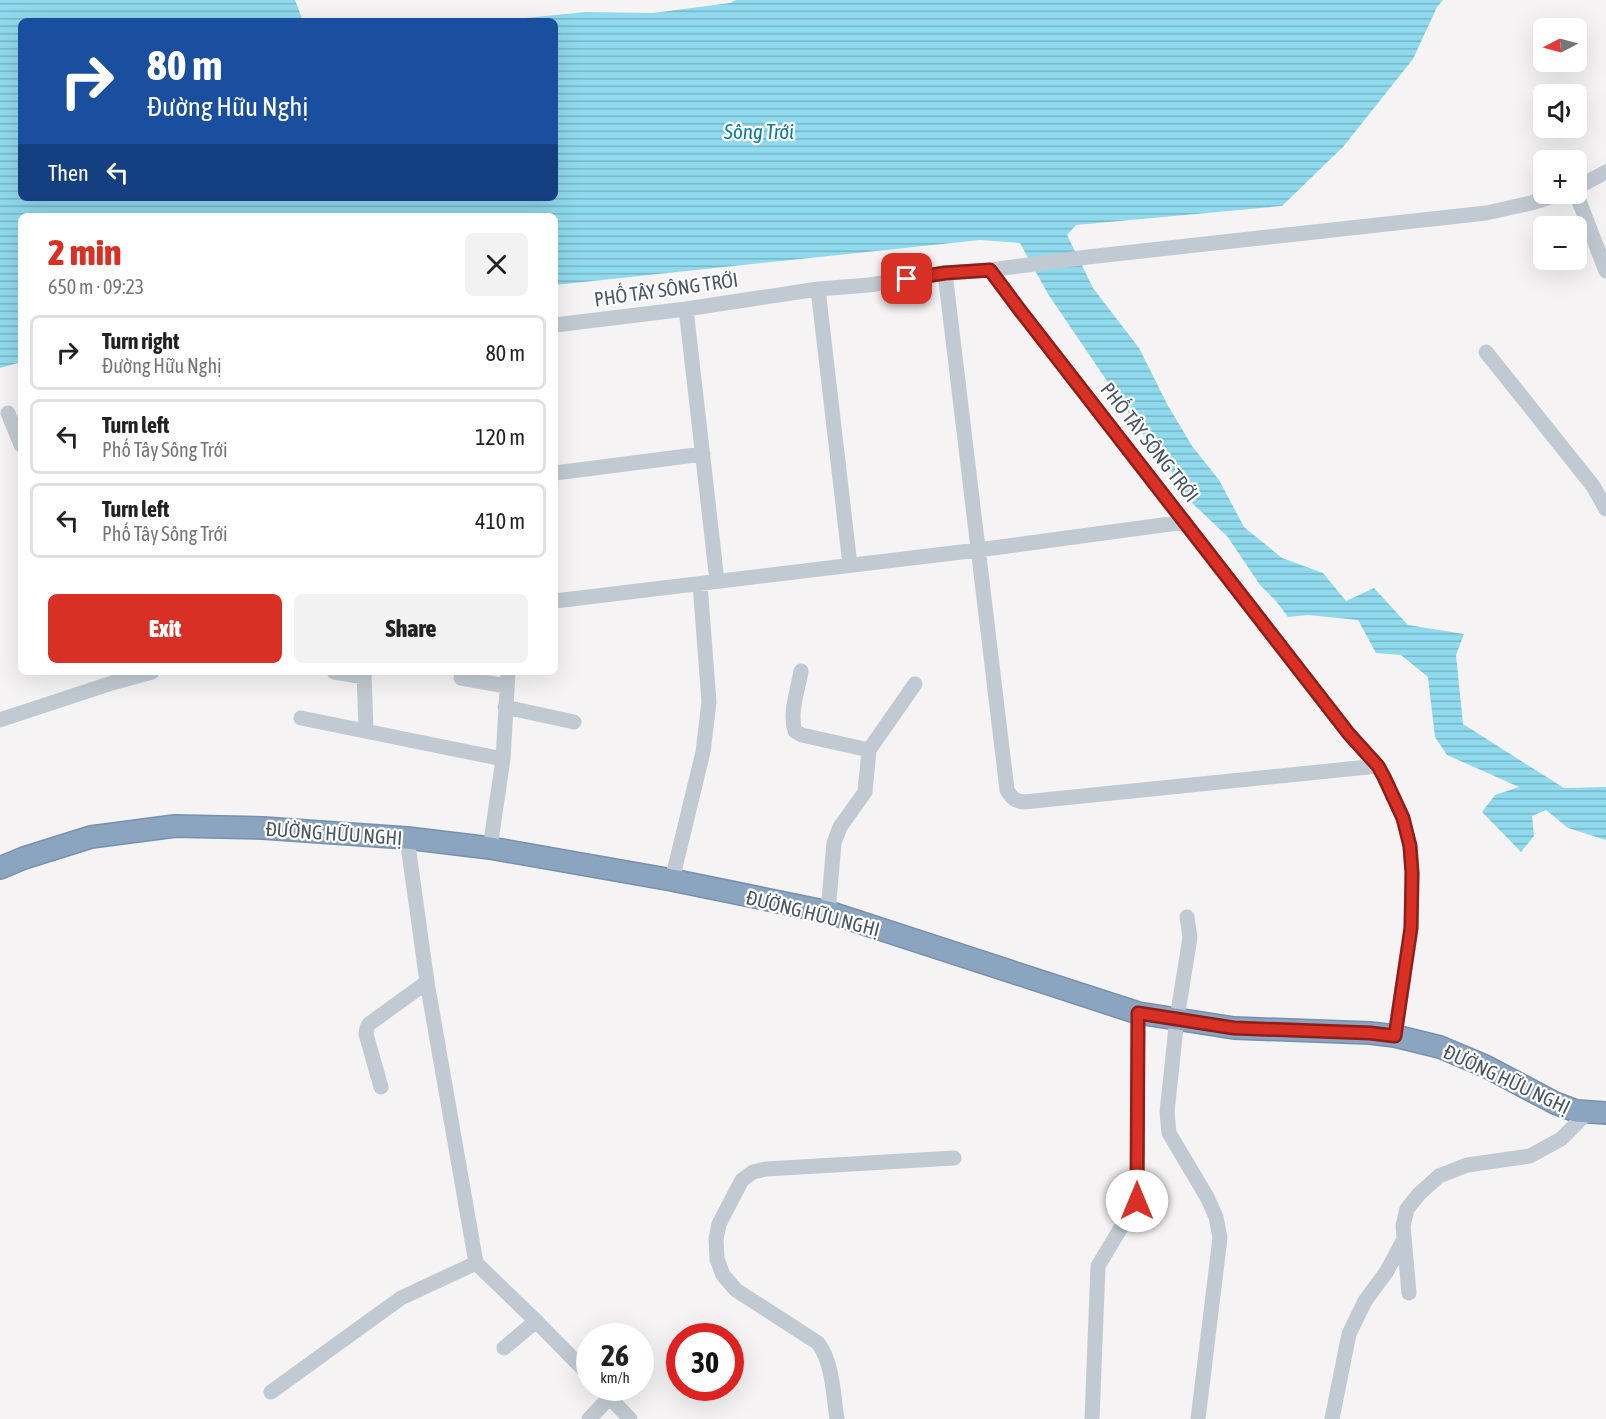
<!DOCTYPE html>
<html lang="en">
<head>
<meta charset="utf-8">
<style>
	body { margin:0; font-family:"Asap Condensed",sans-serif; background:#f2f2f2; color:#222; height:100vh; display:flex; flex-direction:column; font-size:22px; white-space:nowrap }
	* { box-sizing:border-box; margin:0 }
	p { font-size:20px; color:#767676 }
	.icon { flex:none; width:33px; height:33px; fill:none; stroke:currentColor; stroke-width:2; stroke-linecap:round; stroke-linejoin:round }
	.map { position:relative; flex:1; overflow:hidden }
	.details { position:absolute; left:18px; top:213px; width:540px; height:462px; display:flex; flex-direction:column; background:#fff; border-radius:9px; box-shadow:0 6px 24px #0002 }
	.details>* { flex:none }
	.guide { position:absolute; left:18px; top:18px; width:540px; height:183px; border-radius:9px; box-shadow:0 6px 24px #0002; background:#1a4fa0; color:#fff; overflow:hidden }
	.needle { width:39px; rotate:264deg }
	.controls { position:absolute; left:1533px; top:18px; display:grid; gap:12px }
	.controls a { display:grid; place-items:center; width:54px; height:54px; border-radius:9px; background:#fff; box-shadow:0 6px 24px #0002; font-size:30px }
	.speed { position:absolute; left:576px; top:1323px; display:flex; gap:12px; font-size:30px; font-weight:700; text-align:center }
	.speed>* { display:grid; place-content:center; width:78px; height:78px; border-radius:50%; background:#fff; box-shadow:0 6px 24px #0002; line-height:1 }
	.speed small { font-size:15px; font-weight:400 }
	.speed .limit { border:9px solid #d22; background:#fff; color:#111 }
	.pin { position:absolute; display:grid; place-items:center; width:51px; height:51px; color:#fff; margin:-26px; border-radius:12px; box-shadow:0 3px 9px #0006 }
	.me { position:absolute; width:66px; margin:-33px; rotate:0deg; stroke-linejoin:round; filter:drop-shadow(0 0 4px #0008) }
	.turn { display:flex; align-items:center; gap:21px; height:126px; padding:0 30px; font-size:27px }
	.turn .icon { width:78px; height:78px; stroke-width:2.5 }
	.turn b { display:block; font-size:42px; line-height:51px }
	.then { display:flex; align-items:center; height:57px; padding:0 30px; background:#0003; gap:12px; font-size:22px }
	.round { display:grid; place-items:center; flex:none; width:63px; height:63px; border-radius:9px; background:#f2f2f2 }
	.summary { display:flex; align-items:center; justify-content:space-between; height:102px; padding:0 30px }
	h1 { font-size:36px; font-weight:800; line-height:45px; color:#d93025 }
	.action { display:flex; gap:12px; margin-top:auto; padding:12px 30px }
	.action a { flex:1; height:69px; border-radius:9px; background:#d93025; color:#fff; font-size:24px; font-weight:800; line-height:69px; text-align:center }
	.action a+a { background:#f2f2f2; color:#222 }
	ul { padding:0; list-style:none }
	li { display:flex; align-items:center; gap:18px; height:75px; margin:0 12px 9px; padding:0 18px; border:3px solid #e0e0e0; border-radius:9px }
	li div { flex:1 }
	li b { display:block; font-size:22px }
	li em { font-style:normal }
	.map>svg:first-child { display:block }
</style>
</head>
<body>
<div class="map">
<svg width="1606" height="1419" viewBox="0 0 1606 1419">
	<defs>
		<pattern id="water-rules" width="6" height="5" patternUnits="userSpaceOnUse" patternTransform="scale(1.5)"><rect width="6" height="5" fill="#90daee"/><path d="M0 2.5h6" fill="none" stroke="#78b4c4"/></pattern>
	</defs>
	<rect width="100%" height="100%" fill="#f5f3f3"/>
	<path fill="url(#water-rules)" d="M 0,0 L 295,0 L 303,21 L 21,21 L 21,198 L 555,198 L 555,21 L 496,21 L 586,12 L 653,13 L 730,3 L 736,0 L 1443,0 L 1437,7 L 1413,59 L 1343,147 L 1282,206 L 1076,225 L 1067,235 L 1093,288 L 1139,348 L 1167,404 L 1192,446 L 1219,480 L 1244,527 L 1282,558 L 1323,573 L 1346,601 L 1374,588 L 1408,625 L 1464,634 L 1456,655 L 1463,724 L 1564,788 L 1606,787 L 1606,840 L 1568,828 L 1546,810 L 1532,816 L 1534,836 L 1521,852 L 1482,812 L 1495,795 L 1519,787 L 1447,755 L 1435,737 L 1428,677 L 1401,655 L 1376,653 L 1358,620 L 1308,615 L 1288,617 L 1276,601 L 1260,585 L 1227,536 L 1191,502 L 1162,457 L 1145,437 L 1048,294 L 1020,243 L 980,240 L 555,285 L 555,216 L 21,216 L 21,362 L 0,368 Z"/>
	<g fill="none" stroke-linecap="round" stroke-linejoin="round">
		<defs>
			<path id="highway" d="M 0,868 L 24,858 L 91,837 L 175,826 L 263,828 L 407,838 L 490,848 L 672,880 L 828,912 L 1138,1013 L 1234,1028 L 1370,1033 L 1395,1036 L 1440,1047 L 1485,1066 L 1555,1103 L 1576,1111 L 1606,1113"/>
		</defs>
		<use href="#highway" stroke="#7690ad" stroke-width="24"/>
		<path stroke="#c1cad2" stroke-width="15" d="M 1576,188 L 1606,172
			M 1576,193 L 1606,271
			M 990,270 L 1019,309 L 1349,734 L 1378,766 L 1384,777 L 1403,818 L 1410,846 L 1412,873 L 1411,928 L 1395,1036
			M 945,273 L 1007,790 C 1012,798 1015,801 1024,802 L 1378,766
			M 818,289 L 850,565
			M 686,309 L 717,581
			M 555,325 L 686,309 L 818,289 L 869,285 L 945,273 L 990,270 L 1088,257 L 1486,213 L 1531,203 L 1560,194
			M 1486,352 L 1593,486 L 1606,509
			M 8,413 L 21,445
			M 555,473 L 703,454
			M 555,601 L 978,550 L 1185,522
			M 801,671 C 798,690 789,713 795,731 L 802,735 L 869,750
			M 334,672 L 364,677
			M 364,672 L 366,731
			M 461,678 L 506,686
			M 505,707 L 574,722
			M 301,718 L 503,759
			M 0,720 L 112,683 L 152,672
			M 407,838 L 427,982 L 476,1263 L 536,1321 L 590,1376
			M 490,848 L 503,759 L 508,672
			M 672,880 L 703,752 L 709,702 L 700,584
			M 828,912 L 834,843 L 840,827 L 865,792 L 869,750 L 915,684
			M 1187,917 L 1190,937 L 1188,950 L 1177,1018 L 1167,1112 L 1169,1133 L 1207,1197 L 1216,1217 L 1220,1238 L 1198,1419
			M 381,1087 L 366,1034 L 367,1028 L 369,1024 L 427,982
			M 1409,1293 L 1403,1226 L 1407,1209 L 1419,1194 L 1439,1176 L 1467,1165 L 1530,1156 L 1561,1139 L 1588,1112
			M 504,1348 L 536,1321
			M 601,1388 L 630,1419
			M 271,1392 L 401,1298 L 476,1263
			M 589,1419 L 610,1397
			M 837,1419 C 833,1394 833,1363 818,1343 L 736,1290 L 723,1275 L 717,1259 L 716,1239 L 719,1224 L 742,1180 L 753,1172 L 766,1169 L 954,1158
			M 1092,1419 L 1098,1266 L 1137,1201 L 1138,1013
			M 1332,1419 L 1349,1334 L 1365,1301 L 1387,1271 L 1404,1239"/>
		<use href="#highway" stroke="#8ba5c1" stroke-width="21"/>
	</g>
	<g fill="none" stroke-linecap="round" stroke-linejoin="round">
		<defs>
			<path id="route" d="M 907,279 L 945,273 L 990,270 L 1019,309 L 1349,734 L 1378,766 L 1384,777 L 1403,818 L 1410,846 L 1412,873 L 1411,928 L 1395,1036 L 1370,1033 L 1234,1028 L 1138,1013 L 1137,1201"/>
		</defs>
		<use href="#route" stroke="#8d1f18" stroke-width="15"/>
		<use href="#route" stroke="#d93025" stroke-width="10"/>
	</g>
	<g text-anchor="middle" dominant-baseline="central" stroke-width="4.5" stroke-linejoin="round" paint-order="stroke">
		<g font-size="20" fill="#4a5661" stroke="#fff">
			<text transform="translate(666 289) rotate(-8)">PHỐ TÂY SÔNG TRỚI</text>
			<text transform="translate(1150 442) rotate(52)">PHỐ TÂY SÔNG TRỚI</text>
			<text transform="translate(334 833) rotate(4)">ĐƯỜNG HỮU NGHỊ</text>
			<text transform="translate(813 913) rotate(14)">ĐƯỜNG HỮU NGHỊ</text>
			<text transform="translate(1507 1079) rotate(25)">ĐƯỜNG HỮU NGHỊ</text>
		</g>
		<g font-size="21" font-style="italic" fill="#0c7c9b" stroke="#fff">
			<text x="759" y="131">Sông Trới</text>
		</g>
	</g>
</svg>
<div class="controls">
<a><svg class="needle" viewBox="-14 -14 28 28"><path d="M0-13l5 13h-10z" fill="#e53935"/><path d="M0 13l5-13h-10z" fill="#767676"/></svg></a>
<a><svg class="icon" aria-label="sound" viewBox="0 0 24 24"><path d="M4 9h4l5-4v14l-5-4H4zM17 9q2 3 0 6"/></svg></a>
<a>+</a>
<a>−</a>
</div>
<div class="speed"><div>26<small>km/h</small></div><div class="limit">30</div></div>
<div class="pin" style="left:907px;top:279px;background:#d93025"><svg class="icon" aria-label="arrive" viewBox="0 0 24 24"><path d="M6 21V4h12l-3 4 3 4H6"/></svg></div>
<svg class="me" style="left:1137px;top:1201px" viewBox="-20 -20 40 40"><circle r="19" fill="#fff"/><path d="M0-13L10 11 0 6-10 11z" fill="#d93025"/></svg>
<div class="guide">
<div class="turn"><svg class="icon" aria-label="right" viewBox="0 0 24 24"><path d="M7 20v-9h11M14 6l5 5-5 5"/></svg><div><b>80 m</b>Đường Hữu Nghị</div></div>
<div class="then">Then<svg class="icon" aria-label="left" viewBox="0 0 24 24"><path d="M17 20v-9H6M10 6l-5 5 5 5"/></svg></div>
</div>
<section class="details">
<div class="summary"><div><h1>2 min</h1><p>650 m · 09:23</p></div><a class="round"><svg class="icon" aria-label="close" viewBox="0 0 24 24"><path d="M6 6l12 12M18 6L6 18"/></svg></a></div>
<ul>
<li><svg class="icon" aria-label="right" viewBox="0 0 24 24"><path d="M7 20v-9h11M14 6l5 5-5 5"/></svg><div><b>Turn right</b><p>Đường Hữu Nghị</p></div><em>80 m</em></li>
<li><svg class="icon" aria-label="left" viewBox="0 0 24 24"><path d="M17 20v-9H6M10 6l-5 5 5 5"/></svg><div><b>Turn left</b><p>Phố Tây Sông Trới</p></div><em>120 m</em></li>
<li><svg class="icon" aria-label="left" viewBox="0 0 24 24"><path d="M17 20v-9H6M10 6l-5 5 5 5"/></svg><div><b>Turn left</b><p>Phố Tây Sông Trới</p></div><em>410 m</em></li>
</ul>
<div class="action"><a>Exit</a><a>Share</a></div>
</section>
</div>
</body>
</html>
